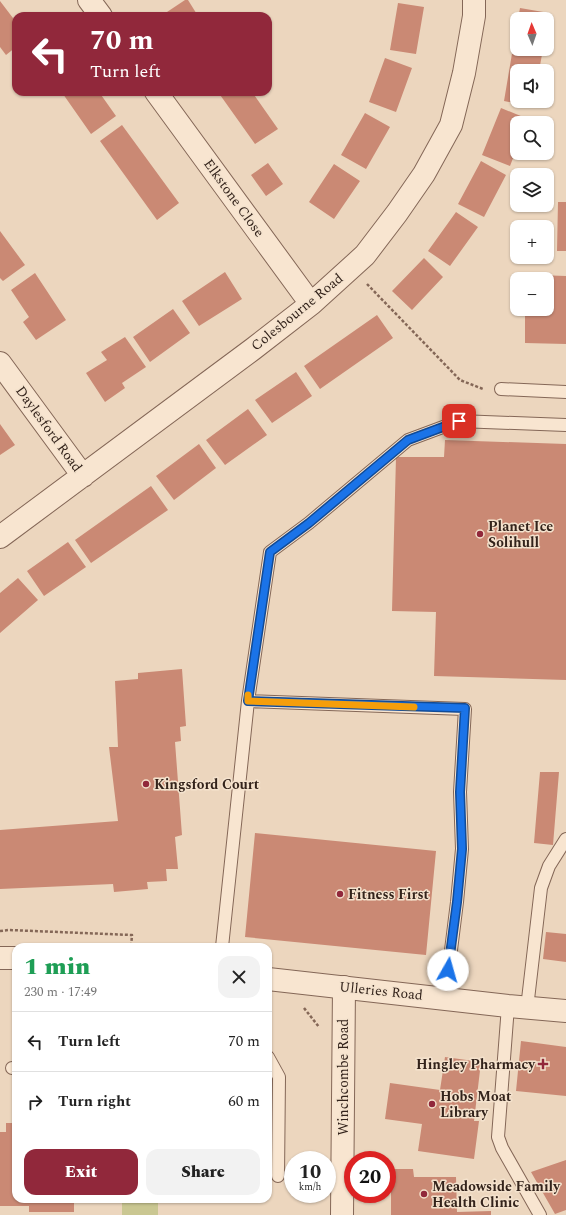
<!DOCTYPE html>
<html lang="en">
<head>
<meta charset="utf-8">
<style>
	body { margin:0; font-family:Spectral,serif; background:#f2f2f2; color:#222; height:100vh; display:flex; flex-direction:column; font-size:15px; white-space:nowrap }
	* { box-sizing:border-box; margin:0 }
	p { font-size:13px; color:#767676 }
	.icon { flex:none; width:22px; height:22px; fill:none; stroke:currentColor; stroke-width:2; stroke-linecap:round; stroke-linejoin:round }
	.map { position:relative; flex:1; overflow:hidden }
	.drawer { position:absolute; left:12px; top:943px; width:260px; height:260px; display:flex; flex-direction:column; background:#fff; border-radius:12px; box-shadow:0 1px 3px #0004 }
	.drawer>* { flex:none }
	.banner { position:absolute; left:12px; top:12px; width:260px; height:84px; border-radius:12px; box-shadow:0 1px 3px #0004; background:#91283b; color:#fff; overflow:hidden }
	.needle { width:26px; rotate:358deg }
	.tools { position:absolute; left:510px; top:12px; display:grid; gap:8px }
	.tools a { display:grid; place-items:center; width:44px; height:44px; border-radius:8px; background:#fff; box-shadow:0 1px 3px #0004; font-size:20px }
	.speed { position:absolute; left:284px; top:1151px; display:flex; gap:8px; font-size:20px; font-weight:700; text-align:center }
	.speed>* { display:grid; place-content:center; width:52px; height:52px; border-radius:50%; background:#fff; box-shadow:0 1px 3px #0004; line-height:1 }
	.speed small { font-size:10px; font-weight:400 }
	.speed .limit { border:6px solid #d22; background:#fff; color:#111 }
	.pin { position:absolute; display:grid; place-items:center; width:34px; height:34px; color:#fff; margin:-17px; border-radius:8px; box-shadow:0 2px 6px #0006 }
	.me { position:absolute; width:44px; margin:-22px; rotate:7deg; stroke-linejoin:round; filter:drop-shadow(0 0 3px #0008) }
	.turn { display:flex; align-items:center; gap:14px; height:84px; padding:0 12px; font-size:18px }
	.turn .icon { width:52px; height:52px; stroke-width:2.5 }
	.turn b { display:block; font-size:28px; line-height:34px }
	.round { display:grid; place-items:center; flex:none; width:42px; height:42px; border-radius:12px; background:#f2f2f2 }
	.head { display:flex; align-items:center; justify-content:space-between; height:68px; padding:0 12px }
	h1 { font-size:24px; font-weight:800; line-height:30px; color:#1e9e55 }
	.button { display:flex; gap:8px; margin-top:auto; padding:8px 12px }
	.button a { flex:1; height:46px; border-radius:12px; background:#91283b; color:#fff; font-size:16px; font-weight:800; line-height:46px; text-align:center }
	.button a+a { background:#f2f2f2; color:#222 }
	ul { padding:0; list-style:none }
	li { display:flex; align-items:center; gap:12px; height:60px; padding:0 12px; border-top:1px solid #e0e0e0 }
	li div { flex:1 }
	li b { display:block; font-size:15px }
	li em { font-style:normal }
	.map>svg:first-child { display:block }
</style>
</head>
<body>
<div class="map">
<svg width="566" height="1215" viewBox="0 0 566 1215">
	<rect width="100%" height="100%" fill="#ecd6be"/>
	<path fill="#cac792" d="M 122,1199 L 158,1199 L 158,1215 L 122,1215 Z"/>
	<path fill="#ca8974" d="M 185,0 L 188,0 L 198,16 L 161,16 Z
		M 0,1 L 16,22 L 16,47 L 6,55 L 0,47 Z
		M 398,3 L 424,7 L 416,54 L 390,50 Z
		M 520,8 L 549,13 L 548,22 L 547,19 L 518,19 Z
		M 516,30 L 517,49 L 543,49 L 539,71 L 517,71 L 517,101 L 534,101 L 533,107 L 504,101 Z
		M 385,58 L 412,68 L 396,112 L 369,102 Z
		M 66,92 L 99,92 L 116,116 L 91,134 L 63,94 Z
		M 218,92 L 252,92 L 278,129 L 255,144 Z
		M 501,108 L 528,119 L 527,123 L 517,123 L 517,148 L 510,166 L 482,155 Z
		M 365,113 L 390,127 L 366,169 L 341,155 Z
		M 122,125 L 179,203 L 157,220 L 100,141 Z
		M 481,161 L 506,175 L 484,217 L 458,204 Z
		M 268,163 L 283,184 L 266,196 L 251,175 Z
		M 334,164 L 360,181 L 334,219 L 309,202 Z
		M 558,202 L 566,202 L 566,251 L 557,251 Z
		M 456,212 L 478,227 L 450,266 L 428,251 Z
		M 0,231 L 25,265 L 3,281 L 0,278 Z
		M 424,258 L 443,277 L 412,310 L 392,291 Z
		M 225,272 L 242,299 L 199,326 L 182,301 Z
		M 35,273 L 66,320 L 36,340 L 23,322 L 29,317 L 11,290 Z
		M 537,275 L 566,276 L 566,344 L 525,343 L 525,309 L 547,309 L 547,279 L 537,279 Z
		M 173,309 L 190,333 L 150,362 L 133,337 Z
		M 377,315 L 393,338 L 320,389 L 304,366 Z
		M 125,337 L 146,367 L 122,383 L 125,388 L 105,402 L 86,373 L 107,360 L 101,352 Z
		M 296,372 L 312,396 L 272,423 L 255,400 Z
		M 248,409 L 267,435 L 225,465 L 206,440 Z
		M 0,424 L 15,445 L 0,455 Z
		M 445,440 L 566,444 L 566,680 L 434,676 L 436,612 L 392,611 L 396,457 L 444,457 Z
		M 199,444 L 216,468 L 174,500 L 156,476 Z
		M 151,486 L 168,510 L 91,563 L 75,540 Z
		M 68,542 L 86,567 L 44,596 L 27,571 Z
		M 18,578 L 38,600 L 0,633 L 0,593 Z
		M 182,669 L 186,726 L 180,727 L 181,741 L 175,742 L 182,835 L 175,837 L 178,869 L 166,869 L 167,881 L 147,882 L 148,889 L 114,892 L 113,884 L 0,889 L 0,830 L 118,821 L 109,747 L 118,747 L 115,681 L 138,679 L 138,673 Z
		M 540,772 L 559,772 L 553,845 L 534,843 Z
		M 255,833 L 436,851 L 426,955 L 245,937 Z
		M 546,932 L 566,934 L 566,962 L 543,959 Z
		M 521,1041 L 566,1047 L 566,1096 L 516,1091 Z
		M 445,1057 L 481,1062 L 474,1121 L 479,1121 L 474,1159 L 418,1151 L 422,1124 L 385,1119 L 390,1083 L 440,1090 Z
		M 6,1123 L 16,1123 L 16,1199 L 74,1199 L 74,1212 L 29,1212 L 29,1206 L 0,1206 L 0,1132 L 6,1132 Z
		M 566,1160 L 566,1210 L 555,1214 L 531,1172 Z
		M 391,1169 L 413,1169 L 414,1177 L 456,1177 L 457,1212 L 491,1211 L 491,1215 L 391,1215 Z
		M 212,1199 L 244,1199 L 244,1202 L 212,1202 Z"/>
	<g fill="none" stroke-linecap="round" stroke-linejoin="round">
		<defs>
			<path id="service" d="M 501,389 L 566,392
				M 248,701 L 465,709 L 460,792 L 462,849 L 457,902 L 445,998
				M 222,947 L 248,701 L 270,552 L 309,523 L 408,440 L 459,421 L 566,425
				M 508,1006 L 498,1137 L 502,1148 L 540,1215
				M 527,1008 L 541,888 L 549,866 L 566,839
				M 268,1057 L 279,1077 L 278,1176
				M 12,1068 L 16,1068"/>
			<path id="minor" d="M 89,0 L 101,16
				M 156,92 L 311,304
				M 0,363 L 83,476
				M 0,537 L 253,349 L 311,304 L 365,255 L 397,213 L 424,174 L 451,125 L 464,73 L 474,16 L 474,0
				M 342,1215 L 344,987"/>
			<path id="tertiary" d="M 0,958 L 16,958
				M 268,979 L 508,1006 L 566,1011"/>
		</defs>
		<use href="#service" stroke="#846757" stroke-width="14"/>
		<use href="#minor" stroke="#846757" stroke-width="24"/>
		<use href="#tertiary" stroke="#846757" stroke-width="24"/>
		<path stroke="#846757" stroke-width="2.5" stroke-dasharray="3 2" stroke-linecap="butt" d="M 367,284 L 460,380 L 483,389
			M 0,931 L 9,930 L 132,935 L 131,947
			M 304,1008 L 319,1027"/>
		<use href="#service" stroke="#f8e5d0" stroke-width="12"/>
		<use href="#minor" stroke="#f8e5d0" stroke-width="22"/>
		<use href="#tertiary" stroke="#f8e5d0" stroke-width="22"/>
	</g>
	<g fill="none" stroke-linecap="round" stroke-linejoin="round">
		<defs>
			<path id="route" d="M 448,970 L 457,902 L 462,849 L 460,792 L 465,708 L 248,701 L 270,552 L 309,523 L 408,440 L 459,421"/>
		</defs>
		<use href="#route" stroke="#114b97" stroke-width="10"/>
		<use href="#route" stroke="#1a73e8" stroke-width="7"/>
		<path stroke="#f59e0b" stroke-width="7" d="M 248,695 L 248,701 L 414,707"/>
	</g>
	<g fill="#91283b" stroke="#f4e2cd" stroke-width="1.5">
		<circle cx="480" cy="534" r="4"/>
		<circle cx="146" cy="784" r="4"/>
		<circle cx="340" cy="894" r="4"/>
		<path d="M541 1058h4v4h4v4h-4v4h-4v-4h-4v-4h4z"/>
		<circle cx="432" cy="1104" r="4"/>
		<circle cx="424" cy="1194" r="4"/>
	</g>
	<g text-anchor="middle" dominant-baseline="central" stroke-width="3" stroke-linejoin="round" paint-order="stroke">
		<g font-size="14" fill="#33231b" stroke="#f4e2cd">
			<text transform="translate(234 198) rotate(54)">Elkstone Close</text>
			<text transform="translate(297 312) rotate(-39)">Colesbourne Road</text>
			<text transform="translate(49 429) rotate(54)">Daylesford Road</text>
			<text transform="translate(381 991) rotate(6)">Ulleries Road</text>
			<text transform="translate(343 1077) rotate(-90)">Winchcombe Road</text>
		</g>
		<g font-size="14" font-weight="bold" fill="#33231b" stroke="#f4e2cd" text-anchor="start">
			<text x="488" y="526">Planet Ice<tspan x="488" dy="16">Solihull</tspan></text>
			<text x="154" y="784">Kingsford Court</text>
			<text x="348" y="894">Fitness First</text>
			<text x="535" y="1064" text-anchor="end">Hingley Pharmacy</text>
			<text x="440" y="1096">Hobs Moat<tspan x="440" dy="16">Library</tspan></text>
			<text x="432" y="1186">Meadowside Family<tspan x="432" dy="16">Health Clinic</tspan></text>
		</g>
	</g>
</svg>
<div class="tools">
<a><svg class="needle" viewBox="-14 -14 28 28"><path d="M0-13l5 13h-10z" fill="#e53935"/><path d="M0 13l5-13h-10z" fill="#767676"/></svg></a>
<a><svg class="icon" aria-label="sound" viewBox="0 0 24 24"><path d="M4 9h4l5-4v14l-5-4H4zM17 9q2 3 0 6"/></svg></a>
<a><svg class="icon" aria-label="search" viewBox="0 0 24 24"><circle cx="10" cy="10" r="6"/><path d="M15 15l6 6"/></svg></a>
<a><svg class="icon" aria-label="layers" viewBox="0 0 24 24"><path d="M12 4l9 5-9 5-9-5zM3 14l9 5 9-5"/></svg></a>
<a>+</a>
<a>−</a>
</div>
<div class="speed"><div>10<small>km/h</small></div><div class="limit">20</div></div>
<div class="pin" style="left:459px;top:421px;background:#d93025"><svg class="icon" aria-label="arrive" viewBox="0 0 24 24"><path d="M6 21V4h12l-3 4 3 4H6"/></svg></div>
<svg class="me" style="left:448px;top:970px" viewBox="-20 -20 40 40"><circle r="19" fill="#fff"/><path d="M0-13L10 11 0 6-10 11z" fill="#1a73e8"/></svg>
<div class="banner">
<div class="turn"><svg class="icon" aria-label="left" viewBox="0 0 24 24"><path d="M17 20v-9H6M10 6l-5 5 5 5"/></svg><div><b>70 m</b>Turn left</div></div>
</div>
<section class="drawer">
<div class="head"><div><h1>1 min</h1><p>230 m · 17:49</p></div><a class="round"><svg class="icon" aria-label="close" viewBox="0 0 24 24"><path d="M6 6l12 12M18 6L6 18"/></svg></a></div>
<ul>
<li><svg class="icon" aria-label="left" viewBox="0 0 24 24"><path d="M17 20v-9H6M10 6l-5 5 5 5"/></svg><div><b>Turn left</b></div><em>70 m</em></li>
<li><svg class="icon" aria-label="right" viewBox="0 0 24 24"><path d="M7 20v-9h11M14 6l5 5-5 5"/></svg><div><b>Turn right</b></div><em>60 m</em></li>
</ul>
<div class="button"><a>Exit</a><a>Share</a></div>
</section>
</div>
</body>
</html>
